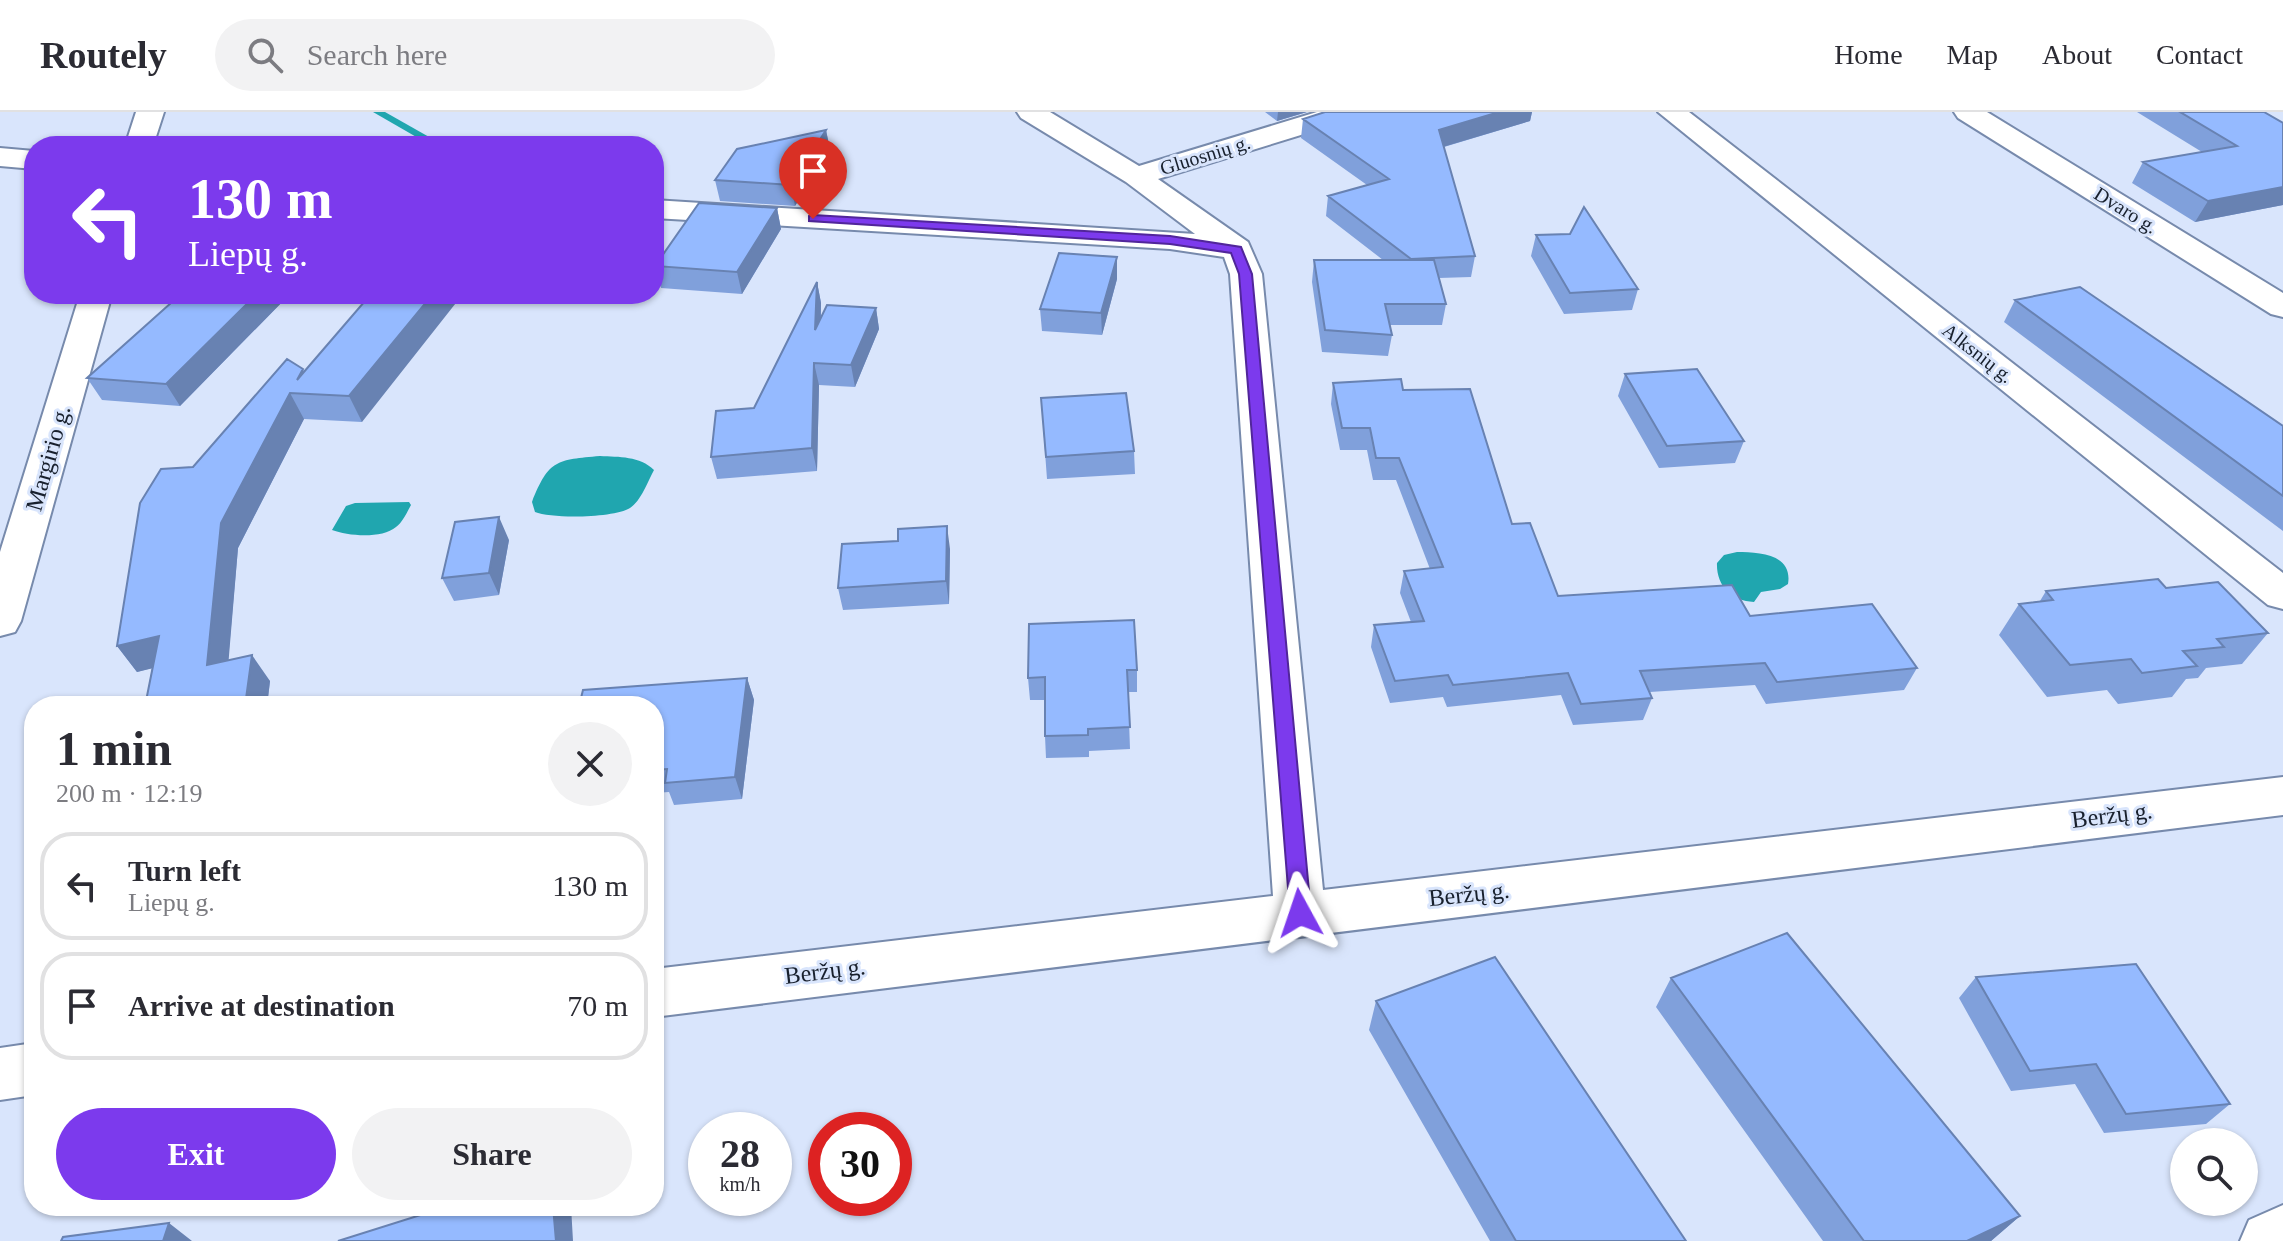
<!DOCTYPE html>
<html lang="en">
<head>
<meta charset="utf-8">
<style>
	body { margin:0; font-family:"Times New Roman",serif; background:#f2f2f3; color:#2b2b33; height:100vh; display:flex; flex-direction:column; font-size:30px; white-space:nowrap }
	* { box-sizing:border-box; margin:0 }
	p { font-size:26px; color:#7c7c81 }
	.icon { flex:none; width:44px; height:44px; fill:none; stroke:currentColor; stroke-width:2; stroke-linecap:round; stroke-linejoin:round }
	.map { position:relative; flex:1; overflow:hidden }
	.drawer { position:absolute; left:24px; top:584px; width:640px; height:520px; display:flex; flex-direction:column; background:#fff; border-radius:32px; box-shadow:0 2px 6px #0004 }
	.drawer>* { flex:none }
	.top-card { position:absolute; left:24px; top:24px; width:640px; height:168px; border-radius:32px; box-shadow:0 2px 6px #0004; background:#7c3aed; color:#fff; overflow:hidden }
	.fabs { position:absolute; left:2170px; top:1016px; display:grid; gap:16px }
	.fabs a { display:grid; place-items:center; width:88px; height:88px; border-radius:50%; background:#fff; box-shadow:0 2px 6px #0004; font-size:40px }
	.speed { position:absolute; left:688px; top:1000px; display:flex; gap:16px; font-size:40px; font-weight:700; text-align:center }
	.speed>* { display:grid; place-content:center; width:104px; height:104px; border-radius:50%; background:#fff; box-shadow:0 2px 6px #0004; line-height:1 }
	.speed small { font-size:20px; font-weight:400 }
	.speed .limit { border:12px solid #d22; background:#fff; color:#111 }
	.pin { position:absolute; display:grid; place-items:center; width:68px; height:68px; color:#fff; margin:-82px -34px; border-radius:50% 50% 50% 0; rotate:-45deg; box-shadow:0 0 8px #0007 }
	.pin .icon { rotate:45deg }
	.me { position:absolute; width:88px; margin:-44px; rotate:355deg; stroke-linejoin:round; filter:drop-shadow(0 0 6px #0008) }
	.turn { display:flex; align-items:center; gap:28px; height:168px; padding:0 32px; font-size:36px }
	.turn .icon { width:104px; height:104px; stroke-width:2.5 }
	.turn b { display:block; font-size:56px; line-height:68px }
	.round { display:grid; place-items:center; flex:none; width:84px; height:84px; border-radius:42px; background:#f2f2f3 }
	.headline { display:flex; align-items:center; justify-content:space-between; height:136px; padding:0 32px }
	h1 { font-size:48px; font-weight:800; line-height:60px }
	.primary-button { display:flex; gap:16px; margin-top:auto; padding:16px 32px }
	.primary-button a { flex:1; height:92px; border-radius:48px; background:#7c3aed; color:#fff; font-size:32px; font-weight:800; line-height:92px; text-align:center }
	.primary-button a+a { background:#f2f2f3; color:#2b2b33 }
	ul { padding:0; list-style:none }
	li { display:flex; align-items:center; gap:24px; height:108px; margin:0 16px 12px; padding:0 16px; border:4px solid #e1e1e2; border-radius:32px }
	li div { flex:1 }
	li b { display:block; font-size:30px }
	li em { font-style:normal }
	header { display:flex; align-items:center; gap:48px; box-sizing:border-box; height:112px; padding:0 40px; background:#fff; border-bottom:2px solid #e1e1e2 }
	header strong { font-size:38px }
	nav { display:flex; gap:44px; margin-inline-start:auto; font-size:28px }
	.search { width:560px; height:72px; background:#f2f2f3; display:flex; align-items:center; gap:20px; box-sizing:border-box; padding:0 28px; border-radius:44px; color:#7c7c81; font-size:30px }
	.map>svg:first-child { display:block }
</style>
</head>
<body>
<header>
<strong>Routely</strong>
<div class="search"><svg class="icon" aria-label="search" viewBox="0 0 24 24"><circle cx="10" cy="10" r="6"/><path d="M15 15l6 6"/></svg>Search here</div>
<nav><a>Home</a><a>Map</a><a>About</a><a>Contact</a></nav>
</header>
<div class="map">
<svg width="2283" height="1129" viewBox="0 0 2283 1129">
	<rect width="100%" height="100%" fill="#d9e5fc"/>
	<path fill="#20a6af" d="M 600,344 C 619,345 640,344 654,358 C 648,369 641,389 630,396 C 614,406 552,407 535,400 L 532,390 C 549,347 557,348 600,344 Z
		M 409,390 L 411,393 C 407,400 403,410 396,415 C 382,427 348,424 332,418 L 346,394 L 355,391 Z
		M 1737,440 C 1759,440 1793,442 1788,472 L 1780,477 L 1761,480 L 1754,490 C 1731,489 1716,473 1717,451 L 1724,443 Z"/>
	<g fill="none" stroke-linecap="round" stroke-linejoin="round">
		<path fill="#20a6af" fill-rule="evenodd" d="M 373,0 L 385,0 L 445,34 L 432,34 Z"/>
		<defs>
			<path id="minor" d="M 136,0 L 164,0 L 153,34 L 125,34 Z
				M 1017,0 L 1050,0 L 1139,54 L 1317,0 L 1360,0 L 1356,6 L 1158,67 L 1248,130 L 1262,162 L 1323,778 L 2283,665 L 2283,703 L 654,905 L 654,857 L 1273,784 L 1230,162 L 1224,145 L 1170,137 L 654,106 L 654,88 L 1195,122 L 1126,70 L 1021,6 Z
				M 1658,0 L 1689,0 L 2283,461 L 2283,497 L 2268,493 Z
				M 1954,0 L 1987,0 L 2283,181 L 2283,205 L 2271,202 L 1958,6 Z
				M 0,36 L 34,39 L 34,57 L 0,54 Z
				M 80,182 L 112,182 L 21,509 L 15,520 L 0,524 L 0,440 Z
				M 34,931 L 34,983 L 0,988 L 0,936 Z
				M 2283,1093 L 2283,1129 L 2240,1129 L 2249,1108 Z"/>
		</defs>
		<use href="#minor" stroke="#778aac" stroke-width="4"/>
		<use href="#minor" fill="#fff" fill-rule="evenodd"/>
	</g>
	<path fill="#80a0db" d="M 1265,0 L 1307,0 L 1277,9 Z
		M 1325,0 L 1532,0 L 1530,9 L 1444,35 L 1475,144 L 1471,165 L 1439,166 L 1446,192 L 1442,213 L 1390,213 L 1392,223 L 1388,244 L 1322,240 L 1312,170 L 1314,148 L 1383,148 L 1326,104 L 1328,84 L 1367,73 L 1301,26 L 1303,7 Z
		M 2137,0 L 2264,0 L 2283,11 L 2283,93 L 2195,110 L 2132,71 L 2143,50 L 2202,40 Z
		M 826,18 L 830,38 L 795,94 L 720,89 L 715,68 Z
		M 777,96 L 781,117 L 742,182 L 661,176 L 655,154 Z
		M 1536,123 L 1638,177 L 1632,198 L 1564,202 L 1531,144 Z
		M 1117,145 L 1117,167 L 1102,223 L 1042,219 L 1040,197 Z
		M 817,170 L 821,191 L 821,207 L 876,196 L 879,217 L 855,275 L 819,273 L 817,359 L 717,367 L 711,345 L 754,296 Z
		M 181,182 L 290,182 L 180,294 L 102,288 L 87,266 Z
		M 371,182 L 362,310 L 304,307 L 238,436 L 228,549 L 270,569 L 267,594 L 145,594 L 152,556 L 137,560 L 117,534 L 193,355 L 303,257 L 304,260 Z
		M 2015,188 L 2283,314 L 2283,419 L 2004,210 Z
		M 1625,262 L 1744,329 L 1735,351 L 1659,356 L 1618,284 Z
		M 1333,271 L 1403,278 L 1512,412 L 1558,484 L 1750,504 L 1917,556 L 1904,578 L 1766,592 L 1755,573 L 1650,580 L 1652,586 L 1643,608 L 1573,613 L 1561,583 L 1447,595 L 1443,585 L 1390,591 L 1371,535 L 1374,513 L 1411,510 L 1400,481 L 1404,459 L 1430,457 L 1396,368 L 1373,368 L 1367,338 L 1340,338 L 1331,292 Z
		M 1041,286 L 1134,339 L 1135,362 L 1047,367 Z
		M 509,428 L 499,483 L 454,489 L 442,466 Z
		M 950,437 L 949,492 L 843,498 L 838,476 Z
		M 2166,476 L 2268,521 L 2242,552 L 2206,556 L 2198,566 L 2186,567 L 2172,585 L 2118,592 L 2107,578 L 2047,585 L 1999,523 L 2019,492 L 2040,489 L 2046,479 Z
		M 1029,512 L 1137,558 L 1137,580 L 1128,580 L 1130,637 L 1089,639 L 1089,645 L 1046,646 L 1045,624 L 1045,588 L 1030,588 L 1028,566 Z
		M 747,566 L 754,588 L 742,687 L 674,693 L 669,680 L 654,681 L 654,594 Z
		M 1976,865 L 2230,992 L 2206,1012 L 2104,1021 L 2075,972 L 2011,979 L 1959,886 Z
		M 1671,866 L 2020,1104 L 1991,1129 L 1823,1129 L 1656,895 Z
		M 1376,889 L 1686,1129 L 1490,1129 L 1369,918 Z"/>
	<path fill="#6882b2" d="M 1278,0 L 1307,0 L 1277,9 Z
		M 1499,0 L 1532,0 L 1530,9 L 1436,37 L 1439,18 Z
		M 826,18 L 830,38 L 795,94 L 791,73 Z
		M 2283,75 L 2283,93 L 2195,110 L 2208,89 Z
		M 777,96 L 781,117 L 742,182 L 737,160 Z
		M 1117,145 L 1117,167 L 1102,223 L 1101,201 Z
		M 817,170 L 821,191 L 820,240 L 815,218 Z
		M 257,182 L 290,182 L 180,294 L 166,272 Z
		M 433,182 L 463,182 L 362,310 L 349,284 Z
		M 876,196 L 879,217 L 855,275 L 851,253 Z
		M 814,251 L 819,273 L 817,359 L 812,336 Z
		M 290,281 L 304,307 L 238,436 L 226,579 L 207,553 L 221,411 Z
		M 499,405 L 509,428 L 499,483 L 489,461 Z
		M 947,414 L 950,437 L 949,492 L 946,469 Z
		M 159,524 L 178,550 L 137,560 L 117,534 Z
		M 252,543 L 270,569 L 267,594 L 245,594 Z
		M 747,566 L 754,588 L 742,687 L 735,665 Z
		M 553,1094 L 571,1094 L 573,1129 L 556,1129 Z
		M 2020,1104 L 1991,1129 L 1967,1129 Z
		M 169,1111 L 192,1129 L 163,1129 Z"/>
	<path fill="#95baff" stroke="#6882b2" stroke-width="2" d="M 1325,0 L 1499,0 L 1439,18 L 1475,144 L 1411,147 L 1328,84 L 1389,67 L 1303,7 Z
		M 2180,0 L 2264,0 L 2283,11 L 2283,75 L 2208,89 L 2143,50 L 2237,34 Z
		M 826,18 L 791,73 L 715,68 L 737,37 Z
		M 699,91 L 777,96 L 737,160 L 655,154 Z
		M 1584,95 L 1638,177 L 1570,181 L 1536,123 L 1570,122 Z
		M 1059,141 L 1117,145 L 1101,201 L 1040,197 Z
		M 1314,148 L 1434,148 L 1446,192 L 1385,192 L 1392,223 L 1325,218 Z
		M 817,170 L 815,218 L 827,193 L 876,196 L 851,253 L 814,251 L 812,336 L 711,345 L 716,299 L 754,296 Z
		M 2080,175 L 2283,314 L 2283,384 L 2015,188 Z
		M 181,182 L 257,182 L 166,272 L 87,266 Z
		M 371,182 L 433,182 L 349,284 L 290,281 L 221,411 L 207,553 L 252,543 L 245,594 L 145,594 L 159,524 L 117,534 L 140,391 L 161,357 L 193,355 L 287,247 L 303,257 L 297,268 Z
		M 1697,257 L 1744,329 L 1667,334 L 1625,262 Z
		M 1401,267 L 1403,278 L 1470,277 L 1512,412 L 1530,411 L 1558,484 L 1732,473 L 1750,504 L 1872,492 L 1917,556 L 1777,570 L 1765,551 L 1640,559 L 1652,586 L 1581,592 L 1568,561 L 1453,573 L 1448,563 L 1395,569 L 1374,513 L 1424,509 L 1404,459 L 1443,455 L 1399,346 L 1376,346 L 1370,316 L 1342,316 L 1333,271 Z
		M 1126,281 L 1134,339 L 1046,345 L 1041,286 Z
		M 499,405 L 489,461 L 442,466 L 455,410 Z
		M 947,414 L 946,469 L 838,476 L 842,432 L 898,429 L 898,417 Z
		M 2158,467 L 2166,476 L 2218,470 L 2268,521 L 2217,527 L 2224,535 L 2183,539 L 2197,554 L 2142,561 L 2131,547 L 2070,553 L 2019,492 L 2053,488 L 2046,479 Z
		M 1134,508 L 1137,558 L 1127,558 L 1130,615 L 1088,617 L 1088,623 L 1045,624 L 1045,565 L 1028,566 L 1029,512 Z
		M 747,566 L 735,665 L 665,671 L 667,657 L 654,658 L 654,594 L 579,594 L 583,578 Z
		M 1787,821 L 2020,1104 L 1967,1129 L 1864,1129 L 1671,866 Z
		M 1495,845 L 1686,1129 L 1516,1129 L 1376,889 Z
		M 2136,852 L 2230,992 L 2126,1002 L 2096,952 L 2030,959 L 1976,865 Z
		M 449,1094 L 553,1094 L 556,1129 L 338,1129 Z
		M 169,1111 L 163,1129 L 61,1129 L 63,1125 Z"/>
	<path fill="#7c3aed" stroke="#51269a" stroke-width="2" d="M 813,103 L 1170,124 L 1241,135 L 1252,162 L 1311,801 L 1308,808 L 1300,810 L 1293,808 L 1290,801 L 1239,162 L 1231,141 L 1170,132 L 809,109 L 809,104 Z"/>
	<g text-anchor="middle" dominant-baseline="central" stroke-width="6" stroke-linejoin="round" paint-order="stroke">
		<g font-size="20" fill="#18202d" stroke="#d9e5fc">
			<text transform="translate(1205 43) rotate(-17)">Gluosnių g.</text>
			<text transform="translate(2126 98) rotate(32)">Dvaro g.</text>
			<text transform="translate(1978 241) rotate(38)">Alksnių g.</text>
		</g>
		<g font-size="24" fill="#18202d" stroke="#d9e5fc">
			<text transform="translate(48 346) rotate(-74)">Margirio g.</text>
			<text transform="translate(2112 703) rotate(-7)">Beržų g.</text>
			<text transform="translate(1469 782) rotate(-6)">Beržų g.</text>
			<text transform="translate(825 859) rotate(-7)">Beržų g.</text>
		</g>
	</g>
</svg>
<div class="fabs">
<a><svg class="icon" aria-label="search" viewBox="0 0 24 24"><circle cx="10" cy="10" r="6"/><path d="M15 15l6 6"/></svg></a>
</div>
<div class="speed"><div>28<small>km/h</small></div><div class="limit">30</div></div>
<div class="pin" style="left:813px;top:107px;background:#d93025"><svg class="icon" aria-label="arrive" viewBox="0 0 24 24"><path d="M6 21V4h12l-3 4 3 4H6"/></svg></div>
<svg class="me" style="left:1300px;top:801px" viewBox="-20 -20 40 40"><path d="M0-17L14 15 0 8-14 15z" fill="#7c3aed" stroke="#fff" stroke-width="4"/></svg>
<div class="top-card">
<div class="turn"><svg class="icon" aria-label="left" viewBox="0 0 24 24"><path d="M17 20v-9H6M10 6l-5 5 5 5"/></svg><div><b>130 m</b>Liepų g.</div></div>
</div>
<section class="drawer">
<div class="headline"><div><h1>1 min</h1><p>200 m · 12:19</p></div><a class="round"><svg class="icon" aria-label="close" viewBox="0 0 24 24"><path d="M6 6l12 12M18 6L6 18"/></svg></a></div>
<ul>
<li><svg class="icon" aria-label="left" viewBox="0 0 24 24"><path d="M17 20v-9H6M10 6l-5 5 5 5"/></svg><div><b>Turn left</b><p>Liepų g.</p></div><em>130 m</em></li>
<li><svg class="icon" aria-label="arrive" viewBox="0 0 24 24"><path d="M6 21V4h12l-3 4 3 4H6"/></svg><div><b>Arrive at destination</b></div><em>70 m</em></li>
</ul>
<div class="primary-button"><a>Exit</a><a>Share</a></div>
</section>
</div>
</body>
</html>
